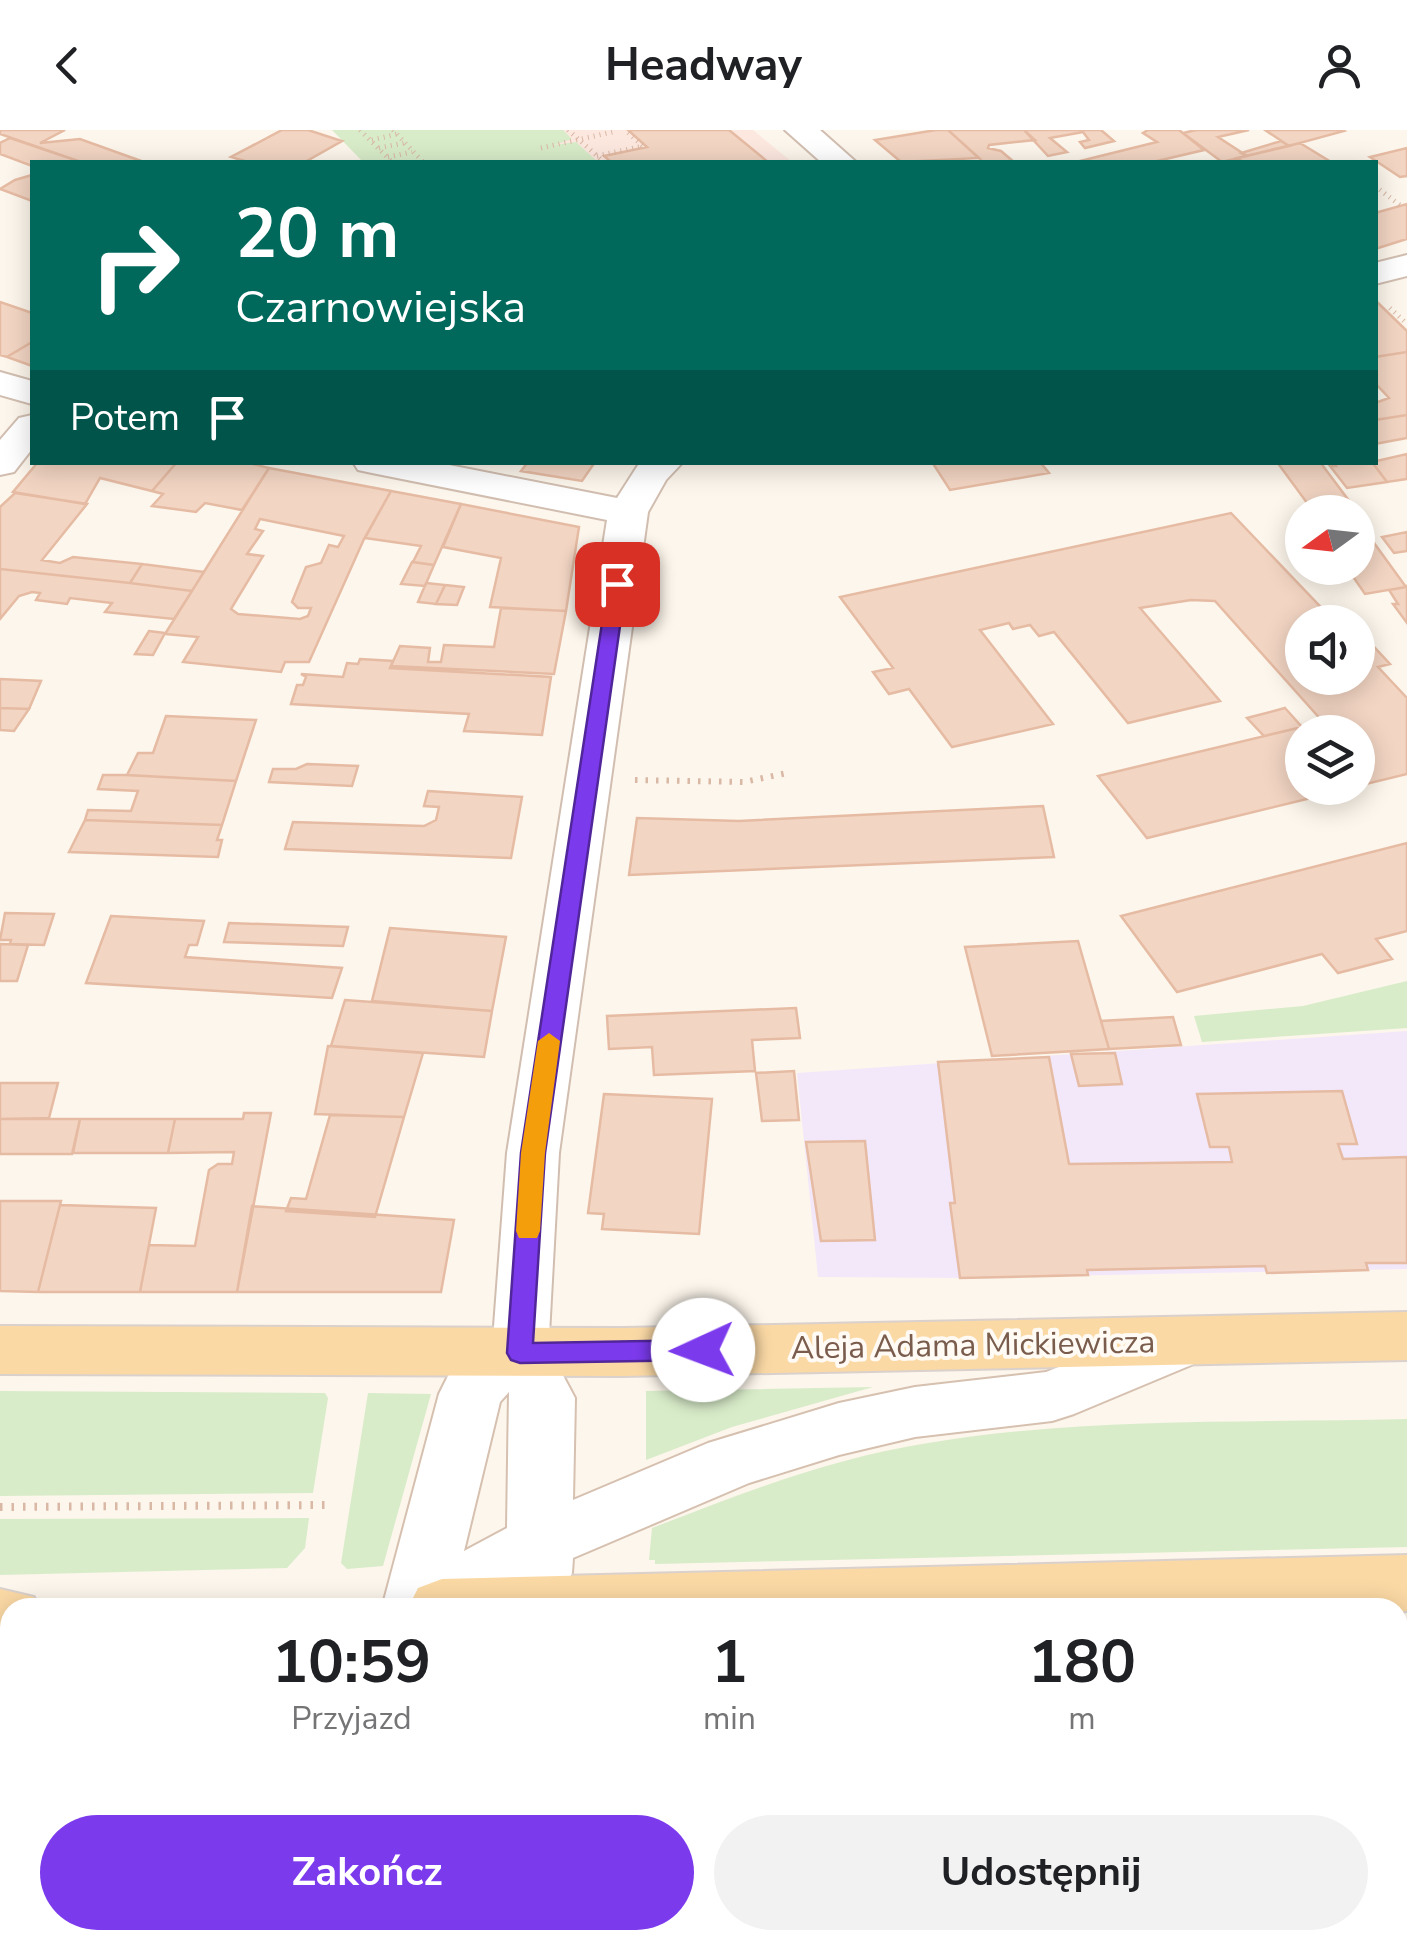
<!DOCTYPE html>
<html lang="pl">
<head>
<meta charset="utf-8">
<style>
	body { margin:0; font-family:"Nunito Sans",sans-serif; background:#f2f2f2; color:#202124; height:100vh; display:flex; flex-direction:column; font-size:38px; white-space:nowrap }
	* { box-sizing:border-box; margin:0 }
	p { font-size:32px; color:#757577 }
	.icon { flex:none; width:55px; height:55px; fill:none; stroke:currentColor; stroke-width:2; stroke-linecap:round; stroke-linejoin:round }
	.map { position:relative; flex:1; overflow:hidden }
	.side { position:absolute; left:0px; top:1468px; width:1408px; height:352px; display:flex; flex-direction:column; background:#fff; border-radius:30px 30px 0 0; box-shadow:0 5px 25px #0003 }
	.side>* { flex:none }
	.banner { position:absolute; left:30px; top:30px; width:1348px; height:305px; border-radius:0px; box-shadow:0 5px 25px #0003; background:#00695c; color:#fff; overflow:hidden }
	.needle { width:65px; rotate:255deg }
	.fabs { position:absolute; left:1285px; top:365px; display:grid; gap:20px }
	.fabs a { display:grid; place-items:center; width:90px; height:90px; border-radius:50%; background:#fff; box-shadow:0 5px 25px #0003; font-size:50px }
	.pin { position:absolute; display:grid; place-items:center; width:85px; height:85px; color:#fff; margin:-42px; border-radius:20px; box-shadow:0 5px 15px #0006 }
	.me { position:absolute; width:110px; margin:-55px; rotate:268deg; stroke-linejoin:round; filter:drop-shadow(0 0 8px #0008) }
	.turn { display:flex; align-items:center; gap:35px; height:210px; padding:0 40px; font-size:45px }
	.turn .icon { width:130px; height:130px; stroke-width:2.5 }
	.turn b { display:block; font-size:70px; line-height:85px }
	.then { display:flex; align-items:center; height:95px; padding:0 40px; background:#0003; gap:20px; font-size:38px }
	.eta { display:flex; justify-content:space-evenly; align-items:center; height:170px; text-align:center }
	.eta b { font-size:60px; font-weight:700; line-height:70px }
	.button { display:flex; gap:20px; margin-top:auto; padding:20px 40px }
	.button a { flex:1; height:115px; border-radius:60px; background:#7c3aed; color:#fff; font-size:40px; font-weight:700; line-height:115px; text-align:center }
	.button a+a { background:#f2f2f2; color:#202124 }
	header { display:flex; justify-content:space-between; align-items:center; height:130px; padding:0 40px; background:#fff; font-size:45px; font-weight:700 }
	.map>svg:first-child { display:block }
</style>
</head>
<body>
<header><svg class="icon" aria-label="back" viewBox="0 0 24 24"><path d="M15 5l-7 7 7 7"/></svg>Headway<svg class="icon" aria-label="person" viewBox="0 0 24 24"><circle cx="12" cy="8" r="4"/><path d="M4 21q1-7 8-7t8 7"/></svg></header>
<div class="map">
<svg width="1407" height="1819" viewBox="0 0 1407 1819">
	<rect width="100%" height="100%" fill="#fdf6ec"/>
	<path fill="#fde8e0" d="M 538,0 L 753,0 L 792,32 L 573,32 Z"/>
	<path fill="#f3e8fa" d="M 1407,901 L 1407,1139 L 960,1148 L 818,1147 L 797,943 Z
		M 1398,1512 L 1407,1513 L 1407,1819 L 524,1819 L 527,1810 L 1398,1810 Z"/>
	<path fill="#d8ecc9" d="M 332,0 L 563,0 L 572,9 L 554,15 L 576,12 L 598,32 L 363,32 Z
		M 1407,851 L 1407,898 L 1202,912 L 1194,886 L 1303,876 Z
		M 873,1257 L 732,1297 L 646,1330 L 646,1261 Z
		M 0,1261 L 325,1263 L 328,1268 L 313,1363 L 0,1366 Z
		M 368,1263 L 431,1264 L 383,1436 L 347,1439 L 341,1433 Z
		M 1407,1289 L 1407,1417 L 655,1434 L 655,1430 L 649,1430 L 652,1398 C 743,1363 831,1328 928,1313 C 1085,1287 1248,1293 1407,1289 Z
		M 309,1388 L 305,1418 L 287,1438 L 0,1445 L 0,1389 Z
		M 0,1543 L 10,1543 L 10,1810 L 244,1810 L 242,1819 L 0,1819 Z
		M 1398,1626 L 1407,1637 L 1407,1819 L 1153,1819 L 1145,1810 L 1398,1810 Z
		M 527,1810 L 662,1810 L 657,1819 L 524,1819 Z
		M 699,1810 L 918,1810 L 873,1819 L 694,1819 Z"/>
	<path fill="#f3d5c3" stroke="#e6bba3" stroke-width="2.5" fill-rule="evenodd" d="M 0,0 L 65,0 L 40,13 L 80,9 L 144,32 L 81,32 L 0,4 Z
		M 282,0 L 308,0 L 342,11 L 305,32 L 248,32 L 231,27 Z
		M 628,0 L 729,0 L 768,32 L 611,32 L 604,26 L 647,17 Z
		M 936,0 L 948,0 L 979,28 L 901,32 L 875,10 Z
		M 948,0 L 1024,0 L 1035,10 L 989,15 L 988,18 L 1001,21 L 1014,32 L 983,32 Z
		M 1024,0 L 1101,0 L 1114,11 L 1085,18 L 1080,12 L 1089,10 L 1083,2 L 1050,8 L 1067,22 L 1048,26 Z
		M 1148,0 L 1179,0 L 1204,20 L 1153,32 L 1076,32 L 1157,12 L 1143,3 Z
		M 1196,0 L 1249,0 L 1218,7 L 1247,26 L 1222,32 L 1183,3 Z
		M 1265,0 L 1342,0 L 1344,1 L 1289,16 Z
		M 10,8 L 81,32 L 32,32 L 32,36 L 0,24 L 0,13 Z
		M 1281,11 L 1289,16 L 1247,26 L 1241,23 Z
		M 1300,13 L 1331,32 L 1243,32 L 1237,28 Z
		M 1407,18 L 1407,46 L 1400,47 L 1370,27 Z
		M 32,45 L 32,71 L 0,59 L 15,50 Z
		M 1407,74 L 1407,109 L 1375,119 L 1375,83 Z
		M 1375,170 L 1407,201 L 1407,222 L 1375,227 Z
		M 0,172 L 32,183 L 32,212 L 7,227 L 0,225 Z
		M 32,212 L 32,236 L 7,227 Z
		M 1407,222 L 1407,285 L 1375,290 L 1375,273 L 1389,268 L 1375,253 L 1375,227 Z
		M 1407,285 L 1407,308 L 1375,314 L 1375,290 Z
		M 1407,324 L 1407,349 L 1387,352 L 1372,332 Z
		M 38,332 L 177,332 L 152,361 L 100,348 L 85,374 L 13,362 Z
		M 177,332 L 245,332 L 269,338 L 242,380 L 205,373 L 196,382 L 152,376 L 163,364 L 152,361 Z
		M 528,332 L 595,332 L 582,351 L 521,341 Z
		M 932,332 L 1040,332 L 1049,343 L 950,360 Z
		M 1277,332 L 1320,332 L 1350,372 L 1310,377 Z
		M 1334,332 L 1372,332 L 1387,352 L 1347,358 L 1330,336 L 1336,336 Z
		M 269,338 L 391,361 L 364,409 L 309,532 L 285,532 L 281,542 L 183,532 L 198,507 L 165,504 ZM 260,389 L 344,406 L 338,417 L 329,415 L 321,433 L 306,437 L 292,472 L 298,478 L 311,478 L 308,486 L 300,489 L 238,484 L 231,479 L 263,426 L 247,424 L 263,401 L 255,399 Z
		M 391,361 L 461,374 L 434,435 L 413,432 L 421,416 L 365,408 Z
		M 15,363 L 87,374 L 42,430 L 60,433 L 73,427 L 142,434 L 130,453 L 0,439 L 0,377 Z
		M 461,374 L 579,397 L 566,481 L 490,477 L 501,428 L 443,417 Z
		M 1231,383 L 1335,492 L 1302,492 L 1302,548 L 1358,548 L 1358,505 L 1362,504 L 1390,534 L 1378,537 L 1407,568 L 1407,644 L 1358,656 L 1358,602 L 1302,602 L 1302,658 L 1352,658 L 1147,708 L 1098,646 L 1323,592 L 1215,471 L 1191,470 L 1140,478 L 1220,571 L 1128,593 L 1054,502 L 1039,506 L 1030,495 L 1013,499 L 1009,493 L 980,500 L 1053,594 L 952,617 L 909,559 L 889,564 L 873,542 L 893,538 L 840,467 Z
		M 1407,402 L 1407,421 L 1394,423 L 1382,407 Z
		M 1369,406 L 1406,457 L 1365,464 L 1347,438 L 1358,438 L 1358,408 Z
		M 412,432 L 434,435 L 425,456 L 401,454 Z
		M 142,434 L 204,442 L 192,461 L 130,453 Z
		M 0,439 L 130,453 L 192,461 L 174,489 L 105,482 L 112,473 L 70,468 L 67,474 L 36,470 L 40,463 L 32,462 L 19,466 L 0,489 Z
		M 426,453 L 445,455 L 436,474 L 418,472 Z
		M 445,455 L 464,457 L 457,475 L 436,474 Z
		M 1406,457 L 1407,456 L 1407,493 L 1393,474 L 1398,474 L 1389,460 Z
		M 501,478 L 566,481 L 554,544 L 391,536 L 400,516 L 430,518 L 428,532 L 441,532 L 444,515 L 494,517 Z
		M 149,501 L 165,503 L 153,525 L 135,524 Z
		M 360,529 L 393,531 L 390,538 L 551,547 L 542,605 L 464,601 L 469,584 L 291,574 L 297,555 L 303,555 L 306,547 L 301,544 L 343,547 L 347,533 L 358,534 Z
		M 0,549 L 41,551 L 29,579 L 0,578 Z
		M 0,578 L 29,579 L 14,601 L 0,600 Z
		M 1285,578 L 1302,597 L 1264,606 L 1247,588 Z
		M 166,586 L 256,590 L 236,651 L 127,645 L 138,623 L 153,623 Z
		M 307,634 L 358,636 L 352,656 L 269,652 L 273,639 L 296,639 Z
		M 103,645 L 127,645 L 236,651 L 222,695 L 85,690 L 88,680 L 131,681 L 138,661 L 98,659 Z
		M 428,661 L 522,667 L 511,728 L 285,719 L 293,692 L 424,696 L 436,690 L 439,677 L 424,676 Z
		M 1043,676 L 1054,727 L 629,745 L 637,688 L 739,691 Z
		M 85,690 L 222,695 L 217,710 L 222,710 L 218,727 L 69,722 Z
		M 1407,713 L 1407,801 L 1376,809 L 1392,829 L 1338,843 L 1322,824 L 1177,862 L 1121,786 Z
		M 5,783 L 54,784 L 44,815 L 10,814 L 11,810 L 0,810 Z
		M 111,786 L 204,791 L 197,815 L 189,815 L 185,827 L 342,838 L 332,868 L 86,853 Z
		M 229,793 L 348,797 L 343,816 L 224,812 Z
		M 390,798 L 506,807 L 492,881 L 372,871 Z
		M 1078,811 L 1109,919 L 992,926 L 965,817 Z
		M 0,814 L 28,815 L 17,851 L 0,851 Z
		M 345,870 L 492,881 L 484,927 L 331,916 Z
		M 796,878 L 800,908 L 752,910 L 755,941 L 654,945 L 652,917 L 609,919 L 607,886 Z
		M 1173,887 L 1181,915 L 1109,919 L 1101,891 Z
		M 328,916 L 423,923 L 404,987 L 315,984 Z
		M 1115,923 L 1122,954 L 1079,956 L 1071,924 Z
		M 1049,927 L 1069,1034 L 1232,1032 L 1229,1017 L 1210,1017 L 1197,964 L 1342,961 L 1357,1014 L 1338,1014 L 1343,1029 L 1407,1027 L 1407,1133 L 1366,1133 L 1368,1140 L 1267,1143 L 1265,1136 L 1087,1140 L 1088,1145 L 960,1148 L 950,1073 L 955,1073 L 938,932 Z
		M 794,941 L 799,990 L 762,991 L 756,943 Z
		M 0,953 L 58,953 L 49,988 L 0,989 Z
		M 604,964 L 712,969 L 699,1104 L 602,1099 L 604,1084 L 588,1083 Z
		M 244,983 L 271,983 L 237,1162 L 140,1162 L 149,1115 L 195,1116 L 209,1040 L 218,1034 L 232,1034 L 234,1022 L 168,1023 L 175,989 L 243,989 Z
		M 330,985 L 404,987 L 375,1087 L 286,1081 L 291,1068 L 306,1069 Z
		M 0,989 L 80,989 L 72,1024 L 0,1024 Z
		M 80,989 L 175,989 L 168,1023 L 73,1023 Z
		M 865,1011 L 875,1110 L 821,1111 L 806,1012 Z
		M 0,1071 L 61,1071 L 38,1162 L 0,1161 Z
		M 60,1075 L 156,1078 L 140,1162 L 38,1162 Z
		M 252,1076 L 454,1090 L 441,1162 L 237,1162 Z"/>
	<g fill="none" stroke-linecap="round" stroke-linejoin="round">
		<defs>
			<path id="minor" d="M 785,0 L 820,0 L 856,32 L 821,32 Z
				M 1407,125 L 1407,146 L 1375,154 L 1375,133 Z
				M 0,242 L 32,251 L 32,274 L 0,265 Z
				M 32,285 L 32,319 L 14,342 L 0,345 L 0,310 L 19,288 Z
				M 353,332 L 434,332 L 617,368 L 640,332 L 683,332 L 666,350 L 648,382 L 559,1023 L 548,1223 L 540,1239 L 520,1245 L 500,1239 L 492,1223 L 507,1023 L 607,390 L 372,343 L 358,340 Z"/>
			<path id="secondary" d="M 1186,1187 L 1208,1194 L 1217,1211 L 1208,1228 L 1074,1284 L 1052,1291 L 915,1307 L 839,1325 L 749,1353 L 573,1428 L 572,1443 L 563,1463 L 539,1471 L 514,1460 L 481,1478 L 382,1478 L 439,1264 L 448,1246 L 461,1230 L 498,1206 L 520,1199 L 542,1206 L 575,1268 L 573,1370 L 708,1313 L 839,1273 L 915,1257 L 1046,1242 ZM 509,1262 L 507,1398 L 464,1421 L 500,1272 Z
				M 293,1810 L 369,1810 L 367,1819 L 291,1819 Z
				M 386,1810 L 524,1810 L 520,1819 L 384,1819 Z"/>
			<path id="primary" d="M 1407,1182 L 1407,1230 L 623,1246 L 0,1244 L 0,1196 L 623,1198 Z
				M 1407,1425 L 1407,1481 L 1398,1482 L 1398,1478 L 408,1478 L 418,1458 L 442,1449 Z
				M 0,1459 L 34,1467 L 39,1478 L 10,1478 L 10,1517 L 0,1517 Z"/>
		</defs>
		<use href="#minor" stroke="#d1beb0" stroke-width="4"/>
		<use href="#secondary" stroke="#d6c0b0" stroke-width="4"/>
		<use href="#primary" stroke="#dad1cd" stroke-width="4"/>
		<path stroke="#d9b8a5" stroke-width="5" stroke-dasharray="1 5" stroke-linecap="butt" d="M 360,0 L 392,32
			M 393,0 L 423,32
			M 568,0 L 604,32
			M 372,10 L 397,4
			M 379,18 L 404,13
			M 541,18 L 617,1
			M 597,26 L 643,16 L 625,0
			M 388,27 L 412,22
			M 1375,56 L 1401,76
			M 1390,178 L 1407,194"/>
		<path stroke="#d9b8a5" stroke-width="6" stroke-dasharray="2.5 8" stroke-linecap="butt" d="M 635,650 L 744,652 L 787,643"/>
		<path stroke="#d9b8a5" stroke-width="8" stroke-dasharray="2.5 9" stroke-linecap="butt" d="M 0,1377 L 330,1375
			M 0,1632 L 10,1631
			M 1077,1810 L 1090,1819
			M 115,1819 L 118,1810
			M 675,1819 L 680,1810
			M 1005,1819 L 1016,1810"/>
		<use href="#minor" fill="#fff" fill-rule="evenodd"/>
		<use href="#secondary" fill="#fff" fill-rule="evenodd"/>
		<use href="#primary" fill="#fbd9a5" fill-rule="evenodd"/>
	</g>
	<path fill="#7c3aed" stroke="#51269a" stroke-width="2.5" d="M 617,449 L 626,454 L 545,1023 L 533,1213 L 703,1210 L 712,1213 L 716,1220 L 712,1227 L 703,1230 L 520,1233 L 511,1230 L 507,1223 L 521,1023 L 608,454 Z"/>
	<path fill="#f59e0b" d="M 549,903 L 560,911 L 545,1023 L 540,1101 L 537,1108 L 519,1108 L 516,1101 L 521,1023 L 538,911 Z"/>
	<g text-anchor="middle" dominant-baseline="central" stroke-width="8" stroke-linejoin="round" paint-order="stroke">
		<g font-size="32" fill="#7a5c4d" stroke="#fffaf3">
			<text transform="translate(973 1215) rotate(-1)">Aleja Adama Mickiewicza</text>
		</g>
	</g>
</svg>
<div class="fabs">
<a><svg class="needle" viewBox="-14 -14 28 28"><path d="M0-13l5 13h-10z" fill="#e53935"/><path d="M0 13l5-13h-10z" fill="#757577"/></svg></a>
<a><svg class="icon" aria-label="sound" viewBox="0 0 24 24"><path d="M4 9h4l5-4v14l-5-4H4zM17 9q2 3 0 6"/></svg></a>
<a><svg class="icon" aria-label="layers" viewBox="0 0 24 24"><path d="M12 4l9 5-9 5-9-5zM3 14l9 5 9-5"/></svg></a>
</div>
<div class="pin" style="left:617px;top:454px;background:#d93025"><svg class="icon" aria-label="arrive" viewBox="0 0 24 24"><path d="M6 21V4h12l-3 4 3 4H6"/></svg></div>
<svg class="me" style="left:703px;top:1220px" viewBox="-20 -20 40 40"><circle r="19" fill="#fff"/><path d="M0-13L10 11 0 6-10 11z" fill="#7c3aed"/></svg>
<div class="banner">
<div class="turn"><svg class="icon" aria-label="right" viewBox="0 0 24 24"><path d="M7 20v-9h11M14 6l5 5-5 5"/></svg><div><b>20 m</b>Czarnowiejska</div></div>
<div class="then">Potem<svg class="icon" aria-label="arrive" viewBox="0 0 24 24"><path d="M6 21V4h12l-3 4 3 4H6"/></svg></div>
</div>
<section class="side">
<div class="eta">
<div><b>10:59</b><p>Przyjazd</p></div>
<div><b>1</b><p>min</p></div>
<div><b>180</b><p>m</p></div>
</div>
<div class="button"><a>Zakończ</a><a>Udostępnij</a></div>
</section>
</div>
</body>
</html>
